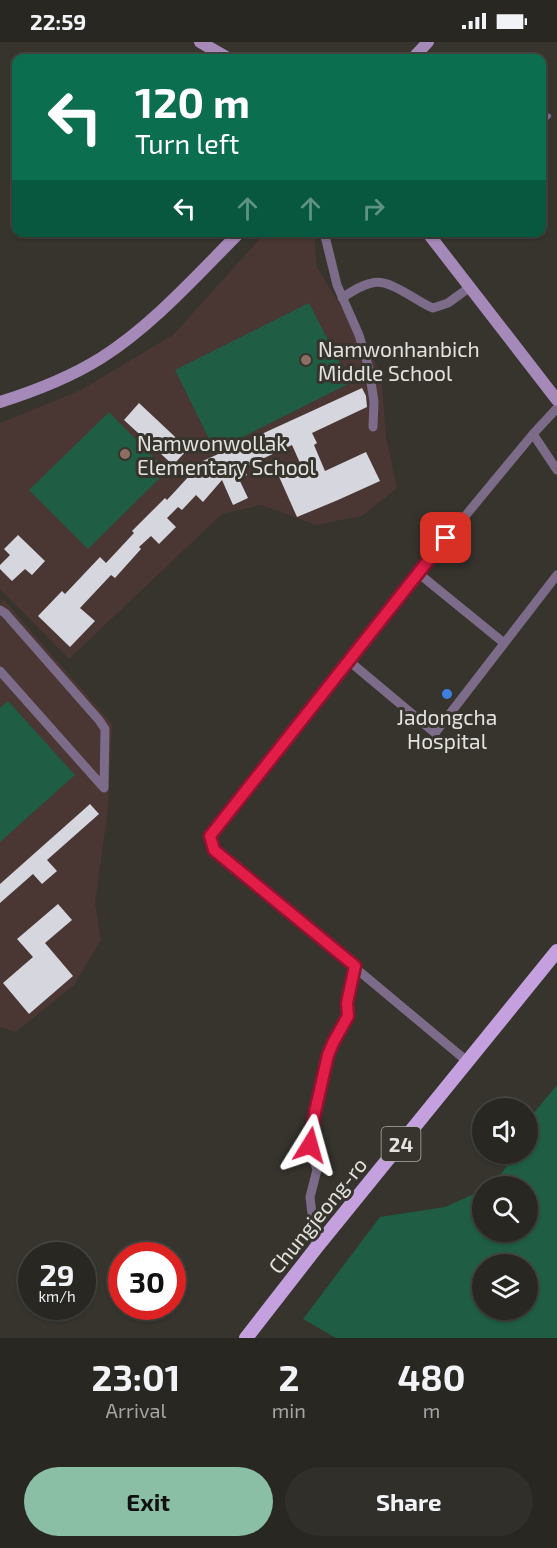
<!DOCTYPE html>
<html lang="en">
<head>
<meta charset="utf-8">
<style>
	body { margin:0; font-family:"Exo 2",sans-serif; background:#302f2a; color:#f1f3f6; height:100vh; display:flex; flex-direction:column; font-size:22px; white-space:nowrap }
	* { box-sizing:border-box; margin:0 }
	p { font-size:20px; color:#a5a5a5 }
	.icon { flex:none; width:33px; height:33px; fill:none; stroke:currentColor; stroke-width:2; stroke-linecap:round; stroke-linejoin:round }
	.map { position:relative; height:1296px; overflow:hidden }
	.drawer { display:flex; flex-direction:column; background:#282722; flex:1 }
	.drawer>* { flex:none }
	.guide { position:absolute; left:12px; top:12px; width:534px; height:183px; border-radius:12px; box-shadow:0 2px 4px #0004,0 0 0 2px #444440; background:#0b6e4f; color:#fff; overflow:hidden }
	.tools { position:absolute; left:472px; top:1056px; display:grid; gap:12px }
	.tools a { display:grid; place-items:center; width:66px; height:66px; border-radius:50%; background:#282722; box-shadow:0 2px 4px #0004,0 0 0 2px #444440; font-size:30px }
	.speed { position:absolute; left:18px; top:1200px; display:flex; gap:12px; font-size:30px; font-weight:700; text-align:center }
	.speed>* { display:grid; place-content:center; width:78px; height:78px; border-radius:50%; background:#282722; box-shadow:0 2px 4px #0004,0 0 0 2px #444440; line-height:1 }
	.speed small { font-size:15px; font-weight:400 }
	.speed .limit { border:9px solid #d22; background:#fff; color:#111 }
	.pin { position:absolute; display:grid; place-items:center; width:51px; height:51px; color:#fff; margin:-26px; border-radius:12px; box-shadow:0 3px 9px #0006 }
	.me { position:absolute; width:66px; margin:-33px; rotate:8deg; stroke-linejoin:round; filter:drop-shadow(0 0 4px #0008) }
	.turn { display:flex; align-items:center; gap:21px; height:126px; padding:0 24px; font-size:27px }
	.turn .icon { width:78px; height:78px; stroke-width:2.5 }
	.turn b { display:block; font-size:42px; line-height:51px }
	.lanes { display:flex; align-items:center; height:57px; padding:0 24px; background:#0003; justify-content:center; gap:30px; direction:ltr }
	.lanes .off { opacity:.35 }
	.eta { display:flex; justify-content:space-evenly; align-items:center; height:102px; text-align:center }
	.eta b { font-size:36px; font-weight:700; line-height:42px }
	.primary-button { display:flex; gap:12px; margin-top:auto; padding:12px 24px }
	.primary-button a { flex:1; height:69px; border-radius:36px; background:#8abfa5; color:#111; font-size:24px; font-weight:700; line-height:69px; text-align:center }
	.primary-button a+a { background:#302f2a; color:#f1f3f6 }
	.status { display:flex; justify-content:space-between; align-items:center; height:42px; padding:0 30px; background:#282722; direction:ltr }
	.status svg { height:16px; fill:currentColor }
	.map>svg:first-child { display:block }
</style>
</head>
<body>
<div class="status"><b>22:59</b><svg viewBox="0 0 49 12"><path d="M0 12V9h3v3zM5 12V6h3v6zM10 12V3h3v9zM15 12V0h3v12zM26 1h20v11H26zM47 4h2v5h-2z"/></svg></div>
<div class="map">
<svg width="557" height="1296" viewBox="0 0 557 1296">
	<rect width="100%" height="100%" fill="#36342d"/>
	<path fill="#4a3632" d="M 265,191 L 314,191 L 317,225 L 381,330 L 386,394 L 397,446 L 362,474 L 316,483 L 261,463 L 222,472 L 69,617 L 0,547 L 0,381 L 81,348 L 174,292 Z
		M 4,558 L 112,682 L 108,768 L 95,861 L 101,898 L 74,943 L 16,990 L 0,985 L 0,562 Z"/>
	<path fill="#1f5d44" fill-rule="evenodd" d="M 309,261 L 350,341 L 215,409 L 175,328 Z
		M 109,370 L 167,429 L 88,507 L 29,448 Z
		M 8,659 L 75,733 L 0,800 L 0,666 Z
		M 557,1043 L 557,1296 L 336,1296 L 303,1277 L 380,1175 L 445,1165 L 483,1148 L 483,1190 L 528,1190 L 528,1144 L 491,1144 L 493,1143 L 511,1118 L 514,1112 L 528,1112 L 528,1078 ZM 528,1222 L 528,1268 L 483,1268 L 483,1222 Z"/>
	<path fill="#d6d6df" d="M 362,346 L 366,354 L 367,365 L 312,391 L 317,401 L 314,403 L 325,429 L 366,410 L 380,439 L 338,458 L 297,475 L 277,430 L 300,421 L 292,403 L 243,426 L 247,433 L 239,437 L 248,456 L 233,463 L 222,438 L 203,460 L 196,453 L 182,468 L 178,465 L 167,476 L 176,485 L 159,502 L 151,494 L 139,505 L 141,507 L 115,536 L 111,533 L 80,566 L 95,579 L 70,605 L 38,574 L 62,549 L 65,552 L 100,515 L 106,521 L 134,491 L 132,489 L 165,456 L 167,458 L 203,419 Z
		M 139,361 L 188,407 L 173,423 L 124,378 Z
		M 18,493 L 45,519 L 32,533 L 25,527 L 12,539 L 0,527 L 0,523 L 10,513 L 4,507 Z
		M 90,762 L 99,772 L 47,818 L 57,829 L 42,842 L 33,832 L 0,861 L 0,842 Z
		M 58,862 L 72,878 L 45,901 L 73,934 L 29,972 L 3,941 L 33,915 L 17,897 Z"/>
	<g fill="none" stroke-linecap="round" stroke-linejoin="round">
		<path stroke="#7c6b89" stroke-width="4.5" d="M 542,80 L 549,74"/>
		<path stroke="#7c6b89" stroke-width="9" d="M 324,190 L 337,243 L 359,293 L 369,327 L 374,360 L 373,385
			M 342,256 C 351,250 361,243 372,241 C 390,236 417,260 433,266 L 448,261 L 470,245
			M 533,392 L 557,428
			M 418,531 L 504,601
			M 0,568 L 5,571 L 99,678 L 105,687 L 104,746 L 0,629
			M 349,619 L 435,691 L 557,533
			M 468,1020 L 214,808 L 210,794 L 418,531 L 533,392 L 557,366
			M 316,1206 L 310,1155 L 317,1128 L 310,1103 L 315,1070 L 328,1013 L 333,1001 L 347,974 L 347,961 L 355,924"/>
		<path stroke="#a589b9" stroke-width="12" d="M 200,0 L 228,16
			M 413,16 L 428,0
			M 427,190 L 557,358
			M 0,360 C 35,349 69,336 101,316 C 153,283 196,234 240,190"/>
		<path stroke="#c4a1de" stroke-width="14" d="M 246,1296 L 316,1206 L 557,909"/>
	</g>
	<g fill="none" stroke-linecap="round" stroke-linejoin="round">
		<defs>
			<path id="route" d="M 310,1103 L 315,1070 L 328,1013 L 333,1001 L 348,974 L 347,961 L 355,924 L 214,808 L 210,794 L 446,496"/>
		</defs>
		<use href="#route" stroke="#92132f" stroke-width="15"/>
		<use href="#route" stroke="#e11d48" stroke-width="10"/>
	</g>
	<g fill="#8d6e63" stroke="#36342d" stroke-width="2">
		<circle cx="306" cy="318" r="6"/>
		<circle cx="125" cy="412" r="6"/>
	</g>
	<circle fill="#3f7fe0" stroke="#36342d" stroke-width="2" cx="447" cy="652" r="6"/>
	<g text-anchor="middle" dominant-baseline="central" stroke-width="6" stroke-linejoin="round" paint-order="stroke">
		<rect fill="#36342d" stroke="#afaea9" stroke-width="1.5" x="381.5" y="1085" width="39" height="34" rx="4.5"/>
		<g font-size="20" font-weight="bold" fill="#e3e2de">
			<text x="401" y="1102">24</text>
		</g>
		<g font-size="21" fill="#e3e2de" stroke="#36342d" text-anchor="start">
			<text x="318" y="306">Namwonhanbich<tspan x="318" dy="24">Middle School</tspan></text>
			<text x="137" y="400">Namwonwollak<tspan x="137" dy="24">Elementary School</tspan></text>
			<text x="447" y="674" text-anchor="middle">Jadongcha<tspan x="447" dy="24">Hospital</tspan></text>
		</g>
		<g font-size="21" fill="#e3e2de" stroke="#36342d">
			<text transform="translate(317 1173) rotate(-51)">Chungjeong-ro</text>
		</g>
	</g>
</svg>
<div class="tools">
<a><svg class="icon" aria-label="sound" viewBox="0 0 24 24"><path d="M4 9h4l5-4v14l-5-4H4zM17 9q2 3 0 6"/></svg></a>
<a><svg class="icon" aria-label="search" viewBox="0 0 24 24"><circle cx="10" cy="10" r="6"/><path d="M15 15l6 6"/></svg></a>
<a><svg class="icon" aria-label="layers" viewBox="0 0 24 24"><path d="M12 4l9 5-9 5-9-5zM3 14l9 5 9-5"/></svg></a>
</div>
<div class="speed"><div>29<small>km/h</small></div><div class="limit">30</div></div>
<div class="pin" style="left:446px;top:496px;background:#d93025"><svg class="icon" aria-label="arrive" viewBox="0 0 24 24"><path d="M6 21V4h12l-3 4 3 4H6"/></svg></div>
<svg class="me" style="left:310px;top:1103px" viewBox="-20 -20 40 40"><path d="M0-17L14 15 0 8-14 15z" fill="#e11d48" stroke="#fff" stroke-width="4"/></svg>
<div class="guide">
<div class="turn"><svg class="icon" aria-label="left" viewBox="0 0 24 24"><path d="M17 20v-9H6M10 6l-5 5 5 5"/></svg><div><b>120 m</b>Turn left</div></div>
<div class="lanes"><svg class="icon" aria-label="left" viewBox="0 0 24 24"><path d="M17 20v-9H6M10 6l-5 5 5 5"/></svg><svg class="icon off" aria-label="ahead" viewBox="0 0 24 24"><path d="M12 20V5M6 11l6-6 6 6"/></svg><svg class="icon off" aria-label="ahead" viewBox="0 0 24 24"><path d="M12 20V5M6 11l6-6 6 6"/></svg><svg class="icon off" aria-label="right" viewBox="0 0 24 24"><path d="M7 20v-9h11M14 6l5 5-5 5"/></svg></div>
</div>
</div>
<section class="drawer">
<div class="eta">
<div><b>23:01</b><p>Arrival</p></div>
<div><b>2</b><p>min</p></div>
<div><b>480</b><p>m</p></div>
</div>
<div class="primary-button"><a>Exit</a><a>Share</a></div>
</section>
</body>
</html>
